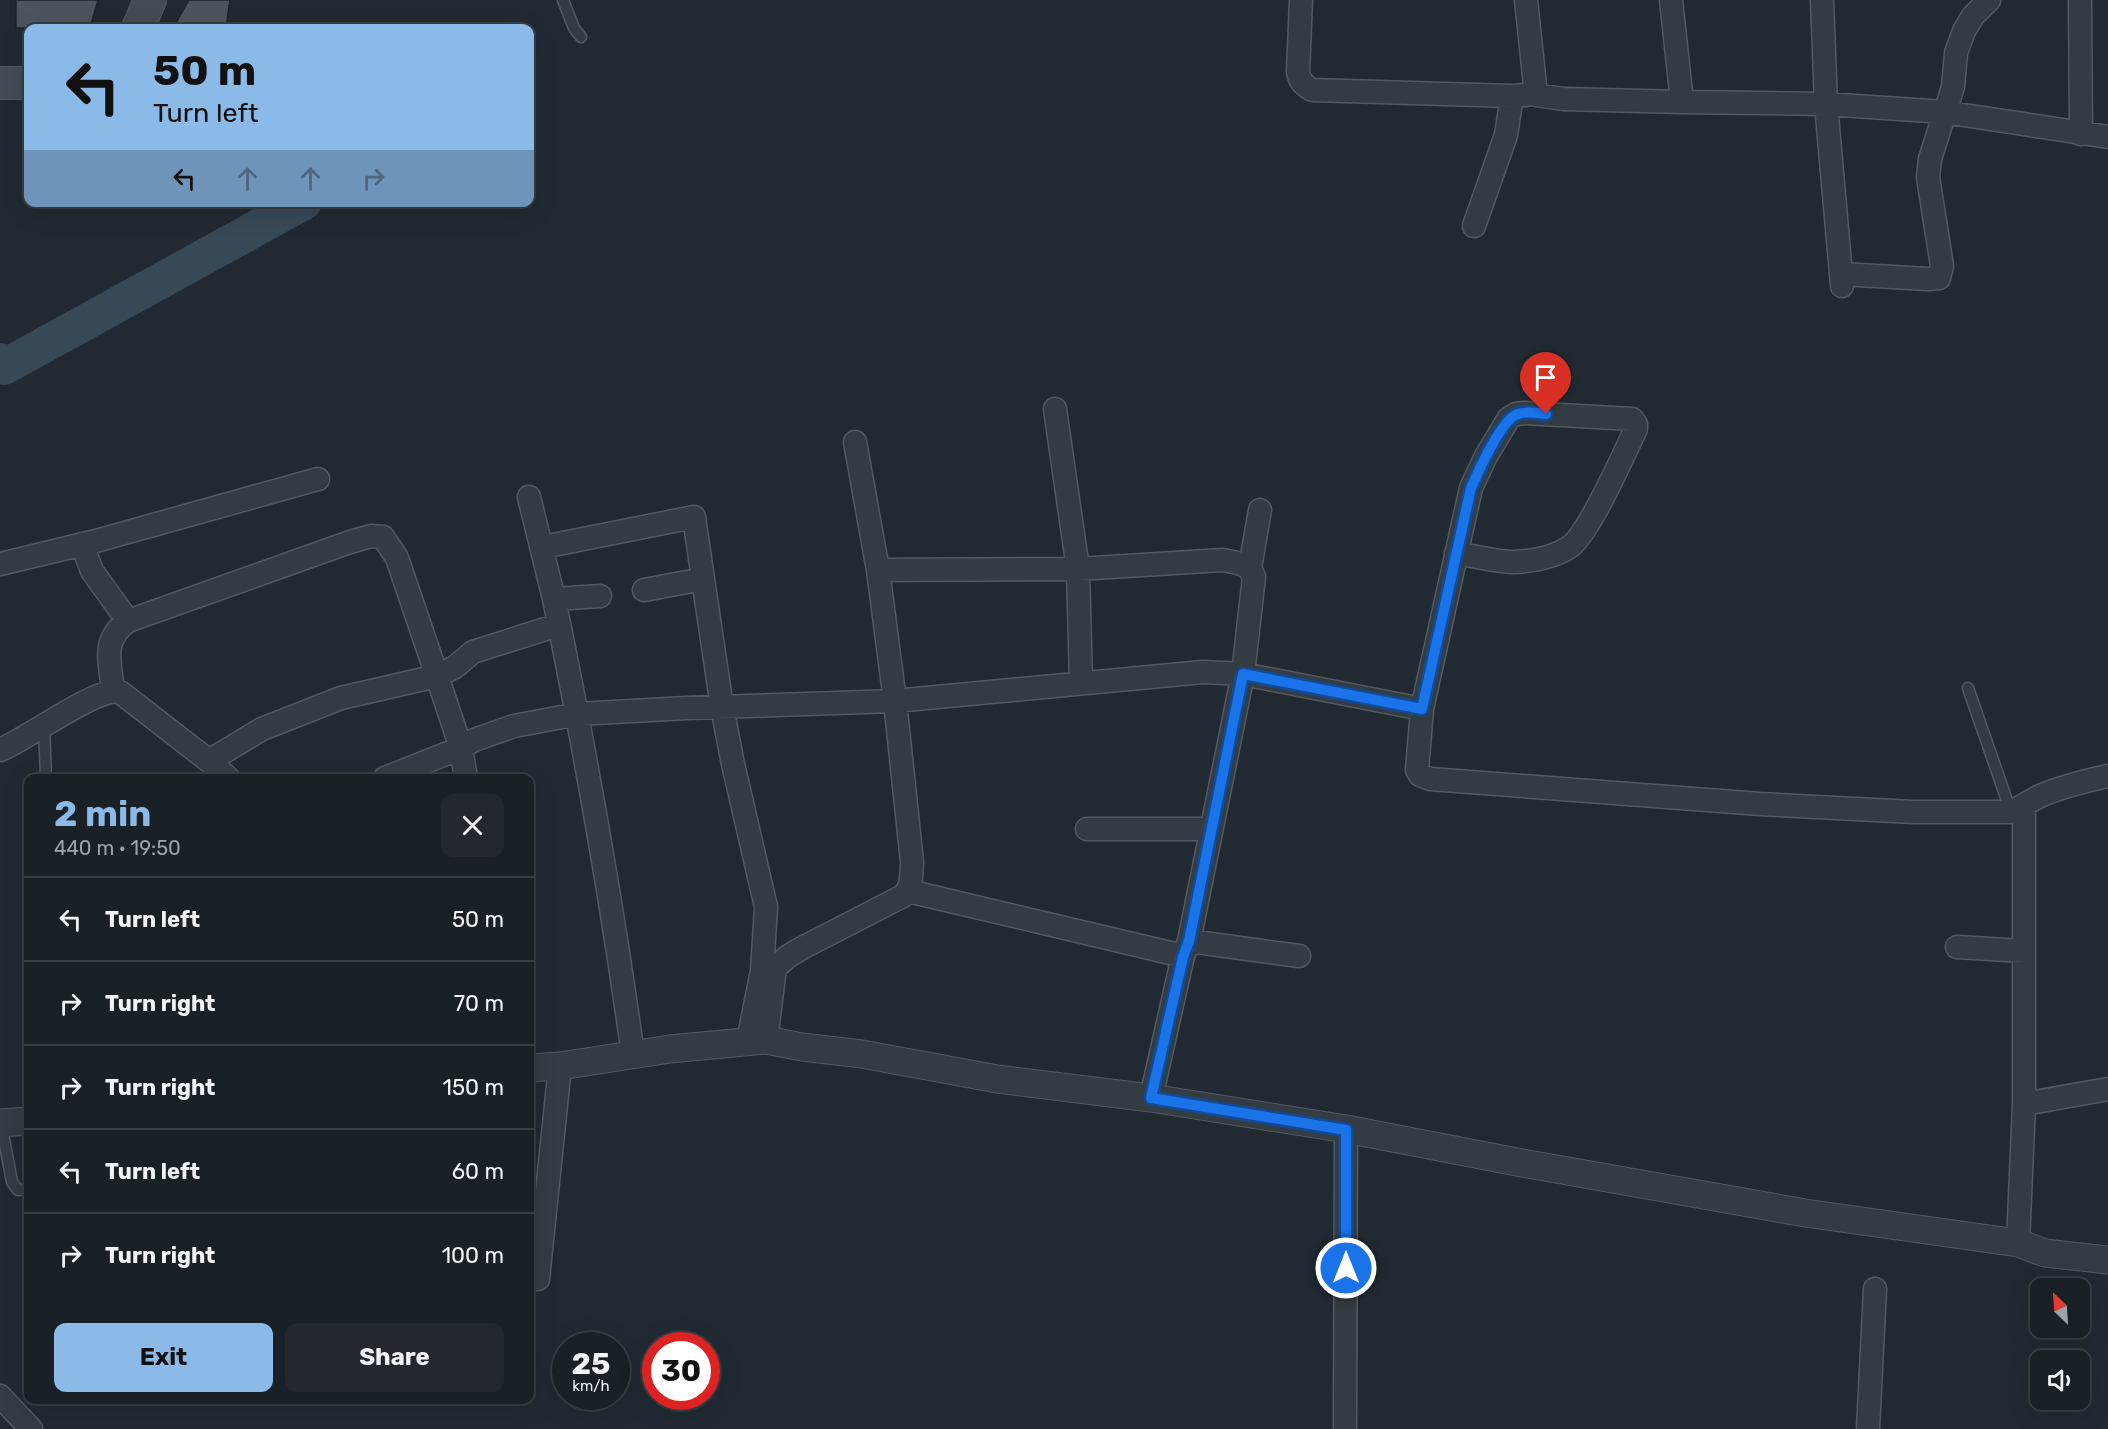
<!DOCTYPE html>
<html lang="en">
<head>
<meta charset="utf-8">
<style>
	body { margin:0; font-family:Rubik,sans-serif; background:#22282e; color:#f1f3f6; height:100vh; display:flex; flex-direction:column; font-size:22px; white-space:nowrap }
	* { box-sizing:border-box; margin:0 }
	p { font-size:20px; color:#9fa3a7 }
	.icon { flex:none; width:33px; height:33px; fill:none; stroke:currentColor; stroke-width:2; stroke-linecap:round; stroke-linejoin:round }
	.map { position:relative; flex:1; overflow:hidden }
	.panel { position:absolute; left:24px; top:774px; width:510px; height:630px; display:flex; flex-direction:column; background:#192026; border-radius:12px; box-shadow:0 6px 24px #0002,0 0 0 2px #373e43 }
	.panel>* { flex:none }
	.hud { position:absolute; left:24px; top:24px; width:510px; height:183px; border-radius:12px; box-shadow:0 6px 24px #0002,0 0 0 2px #373e43; background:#8bb9e8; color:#111; overflow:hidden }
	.needle { width:39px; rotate:335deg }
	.controls { position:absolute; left:2030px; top:1278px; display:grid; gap:12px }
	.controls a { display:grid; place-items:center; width:60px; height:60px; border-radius:12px; background:#192026; box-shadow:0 6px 24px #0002,0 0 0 2px #373e43; font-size:30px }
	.speed { position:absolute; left:552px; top:1332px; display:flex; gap:12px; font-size:30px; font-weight:700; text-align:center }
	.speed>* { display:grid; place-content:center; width:78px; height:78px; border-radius:50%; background:#192026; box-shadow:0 6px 24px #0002,0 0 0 2px #373e43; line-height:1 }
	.speed small { font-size:15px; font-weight:400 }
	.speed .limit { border:9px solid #d22; background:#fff; color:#111 }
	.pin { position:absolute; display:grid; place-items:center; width:51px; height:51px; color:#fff; margin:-62px -26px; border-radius:50% 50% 50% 0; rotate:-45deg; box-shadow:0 0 6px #0007 }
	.pin .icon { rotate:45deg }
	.me { position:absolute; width:66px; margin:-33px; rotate:0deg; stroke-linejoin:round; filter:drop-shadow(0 0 4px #0008) }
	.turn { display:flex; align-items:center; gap:21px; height:126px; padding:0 30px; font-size:27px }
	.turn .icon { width:78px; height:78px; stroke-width:2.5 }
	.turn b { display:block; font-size:42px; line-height:51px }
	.lanes { display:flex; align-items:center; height:57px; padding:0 30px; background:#0003; justify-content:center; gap:30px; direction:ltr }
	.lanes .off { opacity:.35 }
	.round { display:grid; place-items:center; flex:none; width:63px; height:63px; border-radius:12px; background:#22282e }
	.head { display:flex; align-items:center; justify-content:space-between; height:102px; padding:0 30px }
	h1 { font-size:36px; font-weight:700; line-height:45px; color:#8bb9e8 }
	.action { display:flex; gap:12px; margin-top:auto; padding:12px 30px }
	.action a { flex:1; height:69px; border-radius:12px; background:#8bb9e8; color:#111; font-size:24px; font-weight:700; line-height:69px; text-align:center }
	.action a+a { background:#22282e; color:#f1f3f6 }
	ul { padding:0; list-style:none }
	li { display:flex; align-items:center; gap:18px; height:84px; padding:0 30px; border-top:2px solid #373e43 }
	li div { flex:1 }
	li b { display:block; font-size:22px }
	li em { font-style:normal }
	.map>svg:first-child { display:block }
</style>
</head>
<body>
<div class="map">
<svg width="2108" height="1429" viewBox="0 0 2108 1429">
	<rect width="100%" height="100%" fill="#212a32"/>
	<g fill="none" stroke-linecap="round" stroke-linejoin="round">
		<path stroke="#374857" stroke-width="36" d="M 0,361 L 4,367 L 304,202"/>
	</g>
	<path fill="#4a555e" stroke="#1c232a" stroke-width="1.5" d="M 16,0 L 98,0 L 90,28 L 16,28 Z
		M 189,0 L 230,0 L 226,28 L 173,28 Z"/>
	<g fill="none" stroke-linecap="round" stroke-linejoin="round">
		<defs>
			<path id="service" d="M 563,0 L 574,28 L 581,37
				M 1968,688 L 2011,812
				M 44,726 L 46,778
				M 1,1123 L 12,1182 L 18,1190 L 28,1189"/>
			<path id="minor" d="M 1301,0 L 1298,72 C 1300,82 1304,85 1312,90 L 1512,96
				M 1526,0 L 1536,95 L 1563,99 L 1682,102 L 1826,104 L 1944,112 L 2108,137
				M 1671,0 L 1682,102
				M 1822,0 L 1826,104 L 1842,286
				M 2080,0 L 2081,134
				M 1474,226 L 1506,135 L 1512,96 L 1526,95
				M 1841,274 L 1928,279 L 1939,278 L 1942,266 L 1928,177 L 1930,159 L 1953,87 L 1956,53 L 1964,31 L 1973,16 L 1989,0
				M 1055,409 L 1078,569 L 1081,683
				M 529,497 L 554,599
				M 82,544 L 92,571 L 128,621
				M 543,547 L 694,517 L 703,579
				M 1456,553 C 1475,556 1496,562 1515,562 C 1533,561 1552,558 1568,548 C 1588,537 1624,453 1636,429 L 1636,424 L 1632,419 L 1524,413 L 1516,414 L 1509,418 L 1486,456 L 1471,488 L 1422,709 L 1417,770 L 1420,775 L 1430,779 L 1760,804 L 1913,812 L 2011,812 C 2021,807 2030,801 2040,796 C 2061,787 2085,781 2108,776
				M 0,564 L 96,541 L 318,479
				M 1250,568 L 1260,510
				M 878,570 L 1078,569 L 1223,560 C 1237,563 1249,563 1254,577 L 1243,674 L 1189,941 L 1183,956 L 1151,1098
				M 644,590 L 703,579 L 722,707 L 733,764 L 766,907 L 762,971 L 748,1041
				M 600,596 L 554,599 C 585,750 612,902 633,1055
				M 113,690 C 110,662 101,640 128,621 L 350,542 L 371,536 L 383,537 L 397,558 L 437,676 L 455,667 L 473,652 L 558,625
				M 0,750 C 26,740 97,686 120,692 L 209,761 L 228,778
				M 209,761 L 262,729 L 341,698 L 437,676 L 461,748 L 466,778
				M 385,778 L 461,748 L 474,740 L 514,726 L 578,714 L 686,708 L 895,701 L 1203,672 L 1243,674 L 1422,709
				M 1087,829 L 1211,829
				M 908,891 L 1183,956
				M 1189,941 L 1299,956
				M 1957,947 L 2024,951
				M 766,1040 L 775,968 L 787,957 L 802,948 L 903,896 C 913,887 911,874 912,862 L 895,701 L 878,570 L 855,442
				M 2024,1104 L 2108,1089
				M 2018,1243 L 2024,1104 L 2024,806
				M 538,1279 L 560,1066
				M 0,1396 L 31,1429
				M 1345,1429 L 1346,1129
				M 1868,1429 L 1875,1289"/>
			<path id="tertiary" d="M 530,1068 L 560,1066 L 670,1049 L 766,1040 L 802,1047 L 862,1054 L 997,1079 L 1151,1098 L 1346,1129 L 1522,1163 L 1805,1213 L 2018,1243 L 2045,1253 L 2108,1260
				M 0,1123 L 28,1121"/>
			<path id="secondary" d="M 138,28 L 150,0
				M 0,83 L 28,83"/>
		</defs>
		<use href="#service" stroke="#525a61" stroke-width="13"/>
		<use href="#minor" stroke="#525a61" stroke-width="25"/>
		<use href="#tertiary" stroke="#525a61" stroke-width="29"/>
		<use href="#secondary" stroke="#525a61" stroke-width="34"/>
		<use href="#service" stroke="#343c43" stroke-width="10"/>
		<use href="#minor" stroke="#343c43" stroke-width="22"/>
		<use href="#tertiary" stroke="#343c43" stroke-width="27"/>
		<use href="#secondary" stroke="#434c55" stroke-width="32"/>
	</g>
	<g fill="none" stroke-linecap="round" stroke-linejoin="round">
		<defs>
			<path id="route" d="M 1346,1268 L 1346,1130 L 1151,1098 L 1183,957 L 1189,941 L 1243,674 L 1422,709 L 1471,488 C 1478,472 1502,418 1518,414 C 1526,411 1537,413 1546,414"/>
		</defs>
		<use href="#route" stroke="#114b97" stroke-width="15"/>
		<use href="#route" stroke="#1a73e8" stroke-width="10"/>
	</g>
</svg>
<div class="controls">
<a><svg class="needle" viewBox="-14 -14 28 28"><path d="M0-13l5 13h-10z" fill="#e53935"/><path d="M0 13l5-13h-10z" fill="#9fa3a7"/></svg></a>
<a><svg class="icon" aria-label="sound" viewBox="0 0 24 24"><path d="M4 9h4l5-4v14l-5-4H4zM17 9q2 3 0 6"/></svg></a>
</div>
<div class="speed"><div>25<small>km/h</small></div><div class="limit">30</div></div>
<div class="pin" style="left:1546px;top:414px;background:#d93025"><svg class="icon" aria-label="arrive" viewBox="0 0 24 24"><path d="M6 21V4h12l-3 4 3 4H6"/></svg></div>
<svg class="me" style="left:1346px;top:1268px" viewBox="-20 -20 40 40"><circle r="17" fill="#1a73e8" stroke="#fff" stroke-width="3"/><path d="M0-11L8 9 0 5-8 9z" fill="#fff"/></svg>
<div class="hud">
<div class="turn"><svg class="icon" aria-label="left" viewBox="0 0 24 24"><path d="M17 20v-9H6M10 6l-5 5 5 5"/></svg><div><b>50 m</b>Turn left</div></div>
<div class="lanes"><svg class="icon" aria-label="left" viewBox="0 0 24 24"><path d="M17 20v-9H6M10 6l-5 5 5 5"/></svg><svg class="icon off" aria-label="ahead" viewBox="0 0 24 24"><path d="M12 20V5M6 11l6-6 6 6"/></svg><svg class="icon off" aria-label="ahead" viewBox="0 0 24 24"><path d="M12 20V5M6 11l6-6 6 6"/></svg><svg class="icon off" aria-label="right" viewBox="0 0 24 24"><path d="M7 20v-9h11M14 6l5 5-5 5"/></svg></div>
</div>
<section class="panel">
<div class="head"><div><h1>2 min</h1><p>440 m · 19:50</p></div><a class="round"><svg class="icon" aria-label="close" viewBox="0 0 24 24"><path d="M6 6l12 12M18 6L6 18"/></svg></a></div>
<ul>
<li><svg class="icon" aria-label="left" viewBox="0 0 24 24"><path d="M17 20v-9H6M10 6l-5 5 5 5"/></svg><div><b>Turn left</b></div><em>50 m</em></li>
<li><svg class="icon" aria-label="right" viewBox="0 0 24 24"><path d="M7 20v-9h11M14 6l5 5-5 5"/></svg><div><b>Turn right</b></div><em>70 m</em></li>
<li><svg class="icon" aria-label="right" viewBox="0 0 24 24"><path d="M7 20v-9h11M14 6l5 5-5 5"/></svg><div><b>Turn right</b></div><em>150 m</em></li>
<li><svg class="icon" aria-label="left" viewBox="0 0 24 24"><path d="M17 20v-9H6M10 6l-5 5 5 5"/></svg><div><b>Turn left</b></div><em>60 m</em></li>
<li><svg class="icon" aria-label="right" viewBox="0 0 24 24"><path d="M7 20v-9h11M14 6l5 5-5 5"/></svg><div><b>Turn right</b></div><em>100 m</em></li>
</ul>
<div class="action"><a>Exit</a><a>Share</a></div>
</section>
</div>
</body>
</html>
